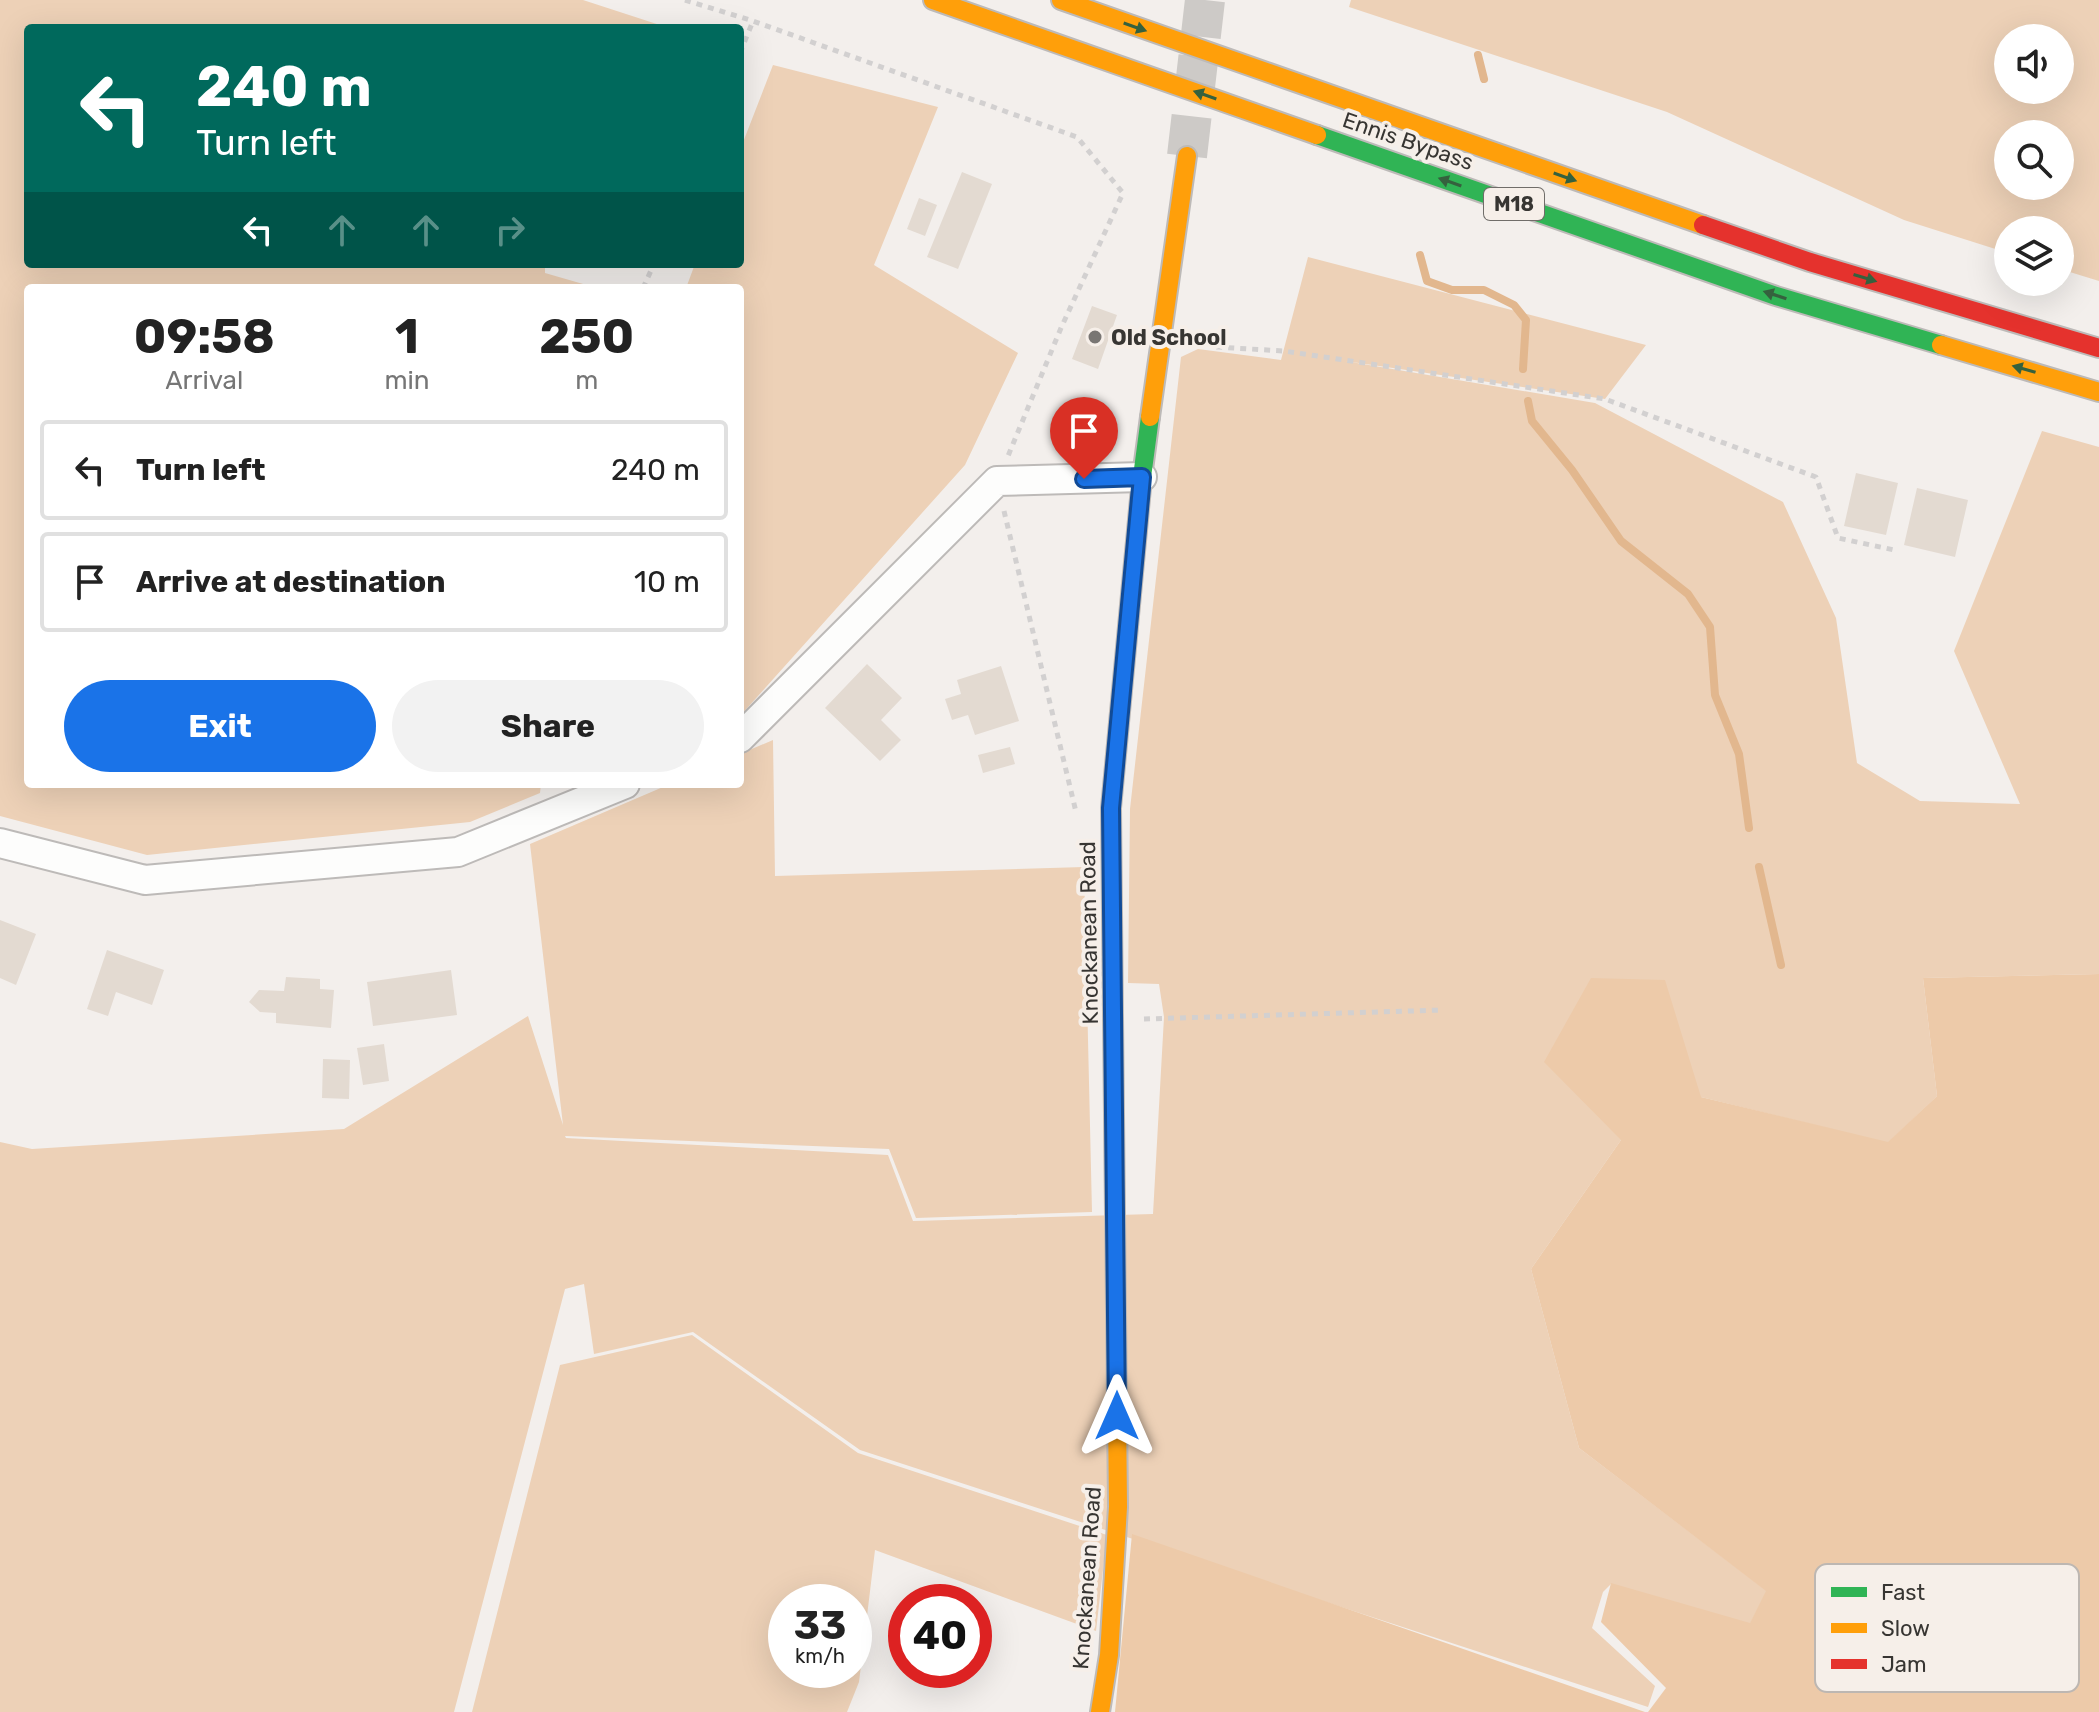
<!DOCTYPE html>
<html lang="en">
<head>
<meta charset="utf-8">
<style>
	body { margin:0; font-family:Rubik,sans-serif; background:#f2f2f2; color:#222; height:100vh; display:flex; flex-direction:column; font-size:30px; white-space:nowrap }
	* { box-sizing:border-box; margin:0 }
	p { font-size:26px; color:#767676 }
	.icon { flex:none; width:44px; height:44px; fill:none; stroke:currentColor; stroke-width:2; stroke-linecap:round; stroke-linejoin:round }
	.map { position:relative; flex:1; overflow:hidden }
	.sheet { position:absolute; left:24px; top:284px; width:720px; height:504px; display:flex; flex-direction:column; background:#fff; border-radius:8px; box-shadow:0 8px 32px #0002 }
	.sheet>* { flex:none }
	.banner { position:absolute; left:24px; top:24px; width:720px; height:244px; border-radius:8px; box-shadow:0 8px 32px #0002; background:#00695c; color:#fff; overflow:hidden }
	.tools { position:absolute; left:1994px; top:24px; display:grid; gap:16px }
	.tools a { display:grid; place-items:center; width:80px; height:80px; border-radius:50%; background:#fff; box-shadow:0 8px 32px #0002; font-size:40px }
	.speed { position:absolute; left:768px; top:1584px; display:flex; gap:16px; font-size:40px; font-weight:700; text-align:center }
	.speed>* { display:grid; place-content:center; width:104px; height:104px; border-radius:50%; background:#fff; box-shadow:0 8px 32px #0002; line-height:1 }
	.speed small { font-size:20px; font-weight:400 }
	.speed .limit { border:12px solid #d22; background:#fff; color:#111 }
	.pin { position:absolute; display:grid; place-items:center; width:68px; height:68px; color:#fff; margin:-82px -34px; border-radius:50% 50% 50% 0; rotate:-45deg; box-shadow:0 0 8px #0007 }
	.pin .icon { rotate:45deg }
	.me { position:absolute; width:88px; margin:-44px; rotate:0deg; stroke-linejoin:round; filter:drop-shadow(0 0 6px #0008) }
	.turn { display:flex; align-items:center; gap:28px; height:168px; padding:0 40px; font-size:36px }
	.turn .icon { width:104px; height:104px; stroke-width:2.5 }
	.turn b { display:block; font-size:56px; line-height:68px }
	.lanes { display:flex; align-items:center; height:76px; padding:0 40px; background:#0003; justify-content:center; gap:40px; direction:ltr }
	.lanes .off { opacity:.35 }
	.eta { display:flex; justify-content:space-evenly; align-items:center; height:136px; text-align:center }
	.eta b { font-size:48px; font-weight:700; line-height:56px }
	.primary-button { display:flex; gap:16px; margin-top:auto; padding:16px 40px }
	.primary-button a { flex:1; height:92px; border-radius:48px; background:#1a73e8; color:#fff; font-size:32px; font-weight:700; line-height:92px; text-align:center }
	.primary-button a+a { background:#f2f2f2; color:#222 }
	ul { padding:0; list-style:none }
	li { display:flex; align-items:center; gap:24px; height:100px; margin:0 16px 12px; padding:0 24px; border:4px solid #e0e0e0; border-radius:8px }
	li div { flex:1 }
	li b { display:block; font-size:30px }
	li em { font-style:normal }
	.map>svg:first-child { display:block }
</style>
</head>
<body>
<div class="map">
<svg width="2099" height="1712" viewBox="0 0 2099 1712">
	<rect width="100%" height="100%" fill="#f3efec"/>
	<path fill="#edd1b7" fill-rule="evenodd" d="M 0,0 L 583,0 L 669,28 L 28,28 L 28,264 L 545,264 L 545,273 L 597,288 L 28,288 L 28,784 L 541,784 L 540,793 L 470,822 L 147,855 L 0,816 Z
		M 1351,0 L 2099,0 L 2099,281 L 2060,269 L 2060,230 L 2008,230 L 2008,253 L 1904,220 L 1667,112 L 1349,7 ZM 2060,38 L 2060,90 L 2008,90 L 2008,38 ZM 2060,134 L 2060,186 L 2008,186 L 2008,134 Z
		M 773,65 L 938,107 L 874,265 L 1018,353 L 965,465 L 740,716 L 740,288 L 686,288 L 695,264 L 740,264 L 740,150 Z
		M 1308,257 L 1646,345 L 1605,399 L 1345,361 L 1595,403 L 1783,502 L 1836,618 L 1857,763 L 1920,801 L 2020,804 L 1954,651 L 2042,431 L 2099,447 L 2099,974 L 1923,978 L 1937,1096 L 1888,1143 L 1701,1097 L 1621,1140 L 1531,1269 L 1579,1448 L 1767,1591 L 1750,1624 L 1611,1584 L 1603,1592 L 1592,1628 L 1655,1686 L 1648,1707 L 860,1450 L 693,1332 L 594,1354 L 584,1284 L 565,1289 L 454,1712 L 0,1712 L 0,1142 L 32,1149 L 344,1129 L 528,1016 L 563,1125 L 530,844 L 670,784 L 740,784 L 740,754 L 773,740 L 775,876 L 1084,867 L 1092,1212 L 916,1218 L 889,1149 L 565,1136 L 566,1138 L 888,1155 L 913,1221 L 1153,1214 L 1164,1017 L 1159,984 L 1128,983 L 1130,809 L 1181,357 L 1198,349 L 1281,360 Z
		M 692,1335 L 858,1453 L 1107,1535 L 1096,1631 L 875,1550 L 859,1682 L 847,1712 L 472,1712 L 560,1365 ZM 786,1602 L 854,1602 L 854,1670 L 786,1670 Z"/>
	<path fill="#edcaa9" d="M 2099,974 L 2099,1712 L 1648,1712 L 1666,1688 L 1601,1622 L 1611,1583 L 1750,1623 L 1766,1591 L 1579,1448 L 1531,1269 L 1621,1140 L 1544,1062 L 1591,978 L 1665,980 L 1701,1097 L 1888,1142 L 1937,1096 L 1923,978 Z
		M 1132,1534 L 1645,1712 L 1115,1712 Z"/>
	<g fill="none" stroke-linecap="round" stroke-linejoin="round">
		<path stroke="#e2b78e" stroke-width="8" d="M 1478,55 L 1484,79
			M 1420,255 L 1427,281 L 1452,290 L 1484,290 L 1514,305 L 1526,320 L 1523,369
			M 1528,401 L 1532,421 L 1572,470 L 1621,541 L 1688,594 L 1710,627 L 1715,695 L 1739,754 L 1749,828
			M 1759,867 L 1781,965"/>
	</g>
	<path fill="#e3dad1" d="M 962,172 L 992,184 L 958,269 L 927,257 Z
		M 919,198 L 937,205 L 925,236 L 907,229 Z
		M 1092,306 L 1117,315 L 1098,369 L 1072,359 Z
		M 1856,473 L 1898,483 L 1886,535 L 1844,526 Z
		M 1917,488 L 1968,500 L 1955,557 L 1904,545 Z
		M 867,664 L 902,698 L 881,720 L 901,740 L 880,761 L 825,708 Z
		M 1001,666 L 1019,721 L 975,735 L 968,715 L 952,720 L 945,699 L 961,694 L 957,680 Z
		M 1010,747 L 1015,764 L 983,773 L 978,755 Z
		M 0,920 L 36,934 L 16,985 L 0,978 Z
		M 107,950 L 164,970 L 152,1005 L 116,992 L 108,1016 L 87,1009 Z
		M 451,970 L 457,1015 L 373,1026 L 367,982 Z
		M 286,977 L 320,979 L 320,989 L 334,990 L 331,1028 L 276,1023 L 276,1013 L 260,1012 L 249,1002 L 259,990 L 284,991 Z
		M 384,1044 L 389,1081 L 363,1085 L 357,1048 Z
		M 323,1059 L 350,1060 L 349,1099 L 322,1098 Z"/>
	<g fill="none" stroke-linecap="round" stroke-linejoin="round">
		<path stroke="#cdcac7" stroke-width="40" stroke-dasharray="40 20" stroke-linecap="butt" d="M 1187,156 L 1205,0"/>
		<defs>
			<path id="street" d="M 740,738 L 997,481 L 1142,477
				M 0,843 L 145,880 L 458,852 L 625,784"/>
			<path id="fast" d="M 1317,135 L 1776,296 L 1941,345
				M 1113,1018 L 1111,808 L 1142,477 L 1150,417"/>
			<path id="slow" d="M 933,0 L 1317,135
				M 1061,0 L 1703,225
				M 1941,345 L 2099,392
				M 1150,417 L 1187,156
				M 1100,1712 L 1109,1655 L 1118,1507 L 1113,1018"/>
			<path id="jam" d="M 1703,225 L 1810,262 L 2099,348"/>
		</defs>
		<use href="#street" stroke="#bdbab8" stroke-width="32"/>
		<use href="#fast" stroke="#bdbab8" stroke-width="22"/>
		<use href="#slow" stroke="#bdbab8" stroke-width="22"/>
		<use href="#jam" stroke="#bdbab8" stroke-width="22"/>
		<path stroke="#d2d0d0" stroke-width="5" stroke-dasharray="6 6" stroke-linecap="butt" d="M 685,0 L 753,21 L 1077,137 L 1123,193 L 1061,328 L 1008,456
			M 740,53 L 753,21
			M 643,288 L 654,264
			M 1194,338 L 1216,347 L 1284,351 L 1605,399 L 1816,477 L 1838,538 L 1894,550
			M 1004,511 L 1076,812
			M 1144,1019 L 1443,1010"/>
		<use href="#street" stroke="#fdfdfc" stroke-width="28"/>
		<use href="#fast" stroke="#30b455" stroke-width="18"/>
		<use href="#slow" stroke="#ff9f0a" stroke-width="18"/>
		<use href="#jam" stroke="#e5322d" stroke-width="18"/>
	</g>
	<defs><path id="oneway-solid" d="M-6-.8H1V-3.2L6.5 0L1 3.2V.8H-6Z" transform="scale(2)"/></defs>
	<g fill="#35613e">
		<use href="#oneway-solid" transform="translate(1135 27) rotate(19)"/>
		<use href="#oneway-solid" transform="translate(1205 95) rotate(-161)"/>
		<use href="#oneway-solid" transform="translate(1565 177) rotate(19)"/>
		<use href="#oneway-solid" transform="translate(1450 182) rotate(-161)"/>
		<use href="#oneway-solid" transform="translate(1865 278) rotate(17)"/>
		<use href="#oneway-solid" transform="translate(1775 295) rotate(-162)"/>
		<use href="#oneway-solid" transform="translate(2024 369) rotate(-164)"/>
	</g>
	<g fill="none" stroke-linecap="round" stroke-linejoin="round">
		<defs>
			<path id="route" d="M 1084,479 L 1142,477 L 1111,808 L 1117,1416"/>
		</defs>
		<use href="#route" stroke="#114b97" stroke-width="20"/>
		<use href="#route" stroke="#1a73e8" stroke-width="14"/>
	</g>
	<circle fill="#797673" stroke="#f6efe9" stroke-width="3" cx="1095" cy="337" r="8"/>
	<g text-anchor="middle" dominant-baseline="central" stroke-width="8" stroke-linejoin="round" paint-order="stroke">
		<rect fill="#f6efe9" stroke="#706d69" stroke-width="2" x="1484" y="188" width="60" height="32" rx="6"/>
		<g font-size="20" font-weight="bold" fill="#373532">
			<text x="1514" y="204">M18</text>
		</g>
		<g font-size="22" fill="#373532" stroke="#f6efe9">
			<text transform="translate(1408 141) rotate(19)">Ennis Bypass</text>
			<text transform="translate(1089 933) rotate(-91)">Knockanean Road</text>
			<text transform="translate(1087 1578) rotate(-86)">Knockanean Road</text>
		</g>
		<g font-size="22" font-weight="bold" fill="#373532" stroke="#f6efe9" text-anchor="start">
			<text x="1111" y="337">Old School</text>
		</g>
	</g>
	<rect x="1815" y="1564" width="264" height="128" rx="12" fill="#f6efe9" stroke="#bdb7b2" stroke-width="2"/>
	<rect x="1831" y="1587" width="36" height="10" fill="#30b455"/>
	<rect x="1831" y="1623" width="36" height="10" fill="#ff9f0a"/>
	<rect x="1831" y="1659" width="36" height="10" fill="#e5322d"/>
	<g font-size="22" fill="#373532">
		<text x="1881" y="1600">Fast</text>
		<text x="1881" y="1636">Slow</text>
		<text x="1881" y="1672">Jam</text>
	</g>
</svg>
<div class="tools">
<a><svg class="icon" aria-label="sound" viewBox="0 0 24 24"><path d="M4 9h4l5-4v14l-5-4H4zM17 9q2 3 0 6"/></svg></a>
<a><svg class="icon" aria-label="search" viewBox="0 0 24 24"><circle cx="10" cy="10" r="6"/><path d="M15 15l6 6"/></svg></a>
<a><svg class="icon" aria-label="layers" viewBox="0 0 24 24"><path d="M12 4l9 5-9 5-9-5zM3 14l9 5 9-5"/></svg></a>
</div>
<div class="speed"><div>33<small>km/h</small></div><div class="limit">40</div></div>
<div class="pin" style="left:1084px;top:479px;background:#d93025"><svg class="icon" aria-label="arrive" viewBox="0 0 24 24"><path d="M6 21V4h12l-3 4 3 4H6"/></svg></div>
<svg class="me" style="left:1117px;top:1416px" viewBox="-20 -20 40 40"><path d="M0-17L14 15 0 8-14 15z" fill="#1a73e8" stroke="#fff" stroke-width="4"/></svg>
<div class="banner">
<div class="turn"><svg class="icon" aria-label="left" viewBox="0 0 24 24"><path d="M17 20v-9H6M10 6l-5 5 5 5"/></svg><div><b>240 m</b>Turn left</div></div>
<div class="lanes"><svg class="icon" aria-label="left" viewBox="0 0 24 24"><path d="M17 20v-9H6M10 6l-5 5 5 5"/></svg><svg class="icon off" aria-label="ahead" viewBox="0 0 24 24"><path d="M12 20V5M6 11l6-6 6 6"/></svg><svg class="icon off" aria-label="ahead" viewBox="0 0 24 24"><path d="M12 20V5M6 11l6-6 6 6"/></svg><svg class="icon off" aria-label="right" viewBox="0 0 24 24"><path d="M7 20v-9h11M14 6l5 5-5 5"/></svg></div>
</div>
<section class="sheet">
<div class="eta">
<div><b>09:58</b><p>Arrival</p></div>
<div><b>1</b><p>min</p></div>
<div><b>250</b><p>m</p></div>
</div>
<ul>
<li><svg class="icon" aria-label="left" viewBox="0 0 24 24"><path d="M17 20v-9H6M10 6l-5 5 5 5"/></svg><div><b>Turn left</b></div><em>240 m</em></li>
<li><svg class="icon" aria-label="arrive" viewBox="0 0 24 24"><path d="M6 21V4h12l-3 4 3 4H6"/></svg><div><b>Arrive at destination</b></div><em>10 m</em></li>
</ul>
<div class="primary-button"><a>Exit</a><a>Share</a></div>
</section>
</div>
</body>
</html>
